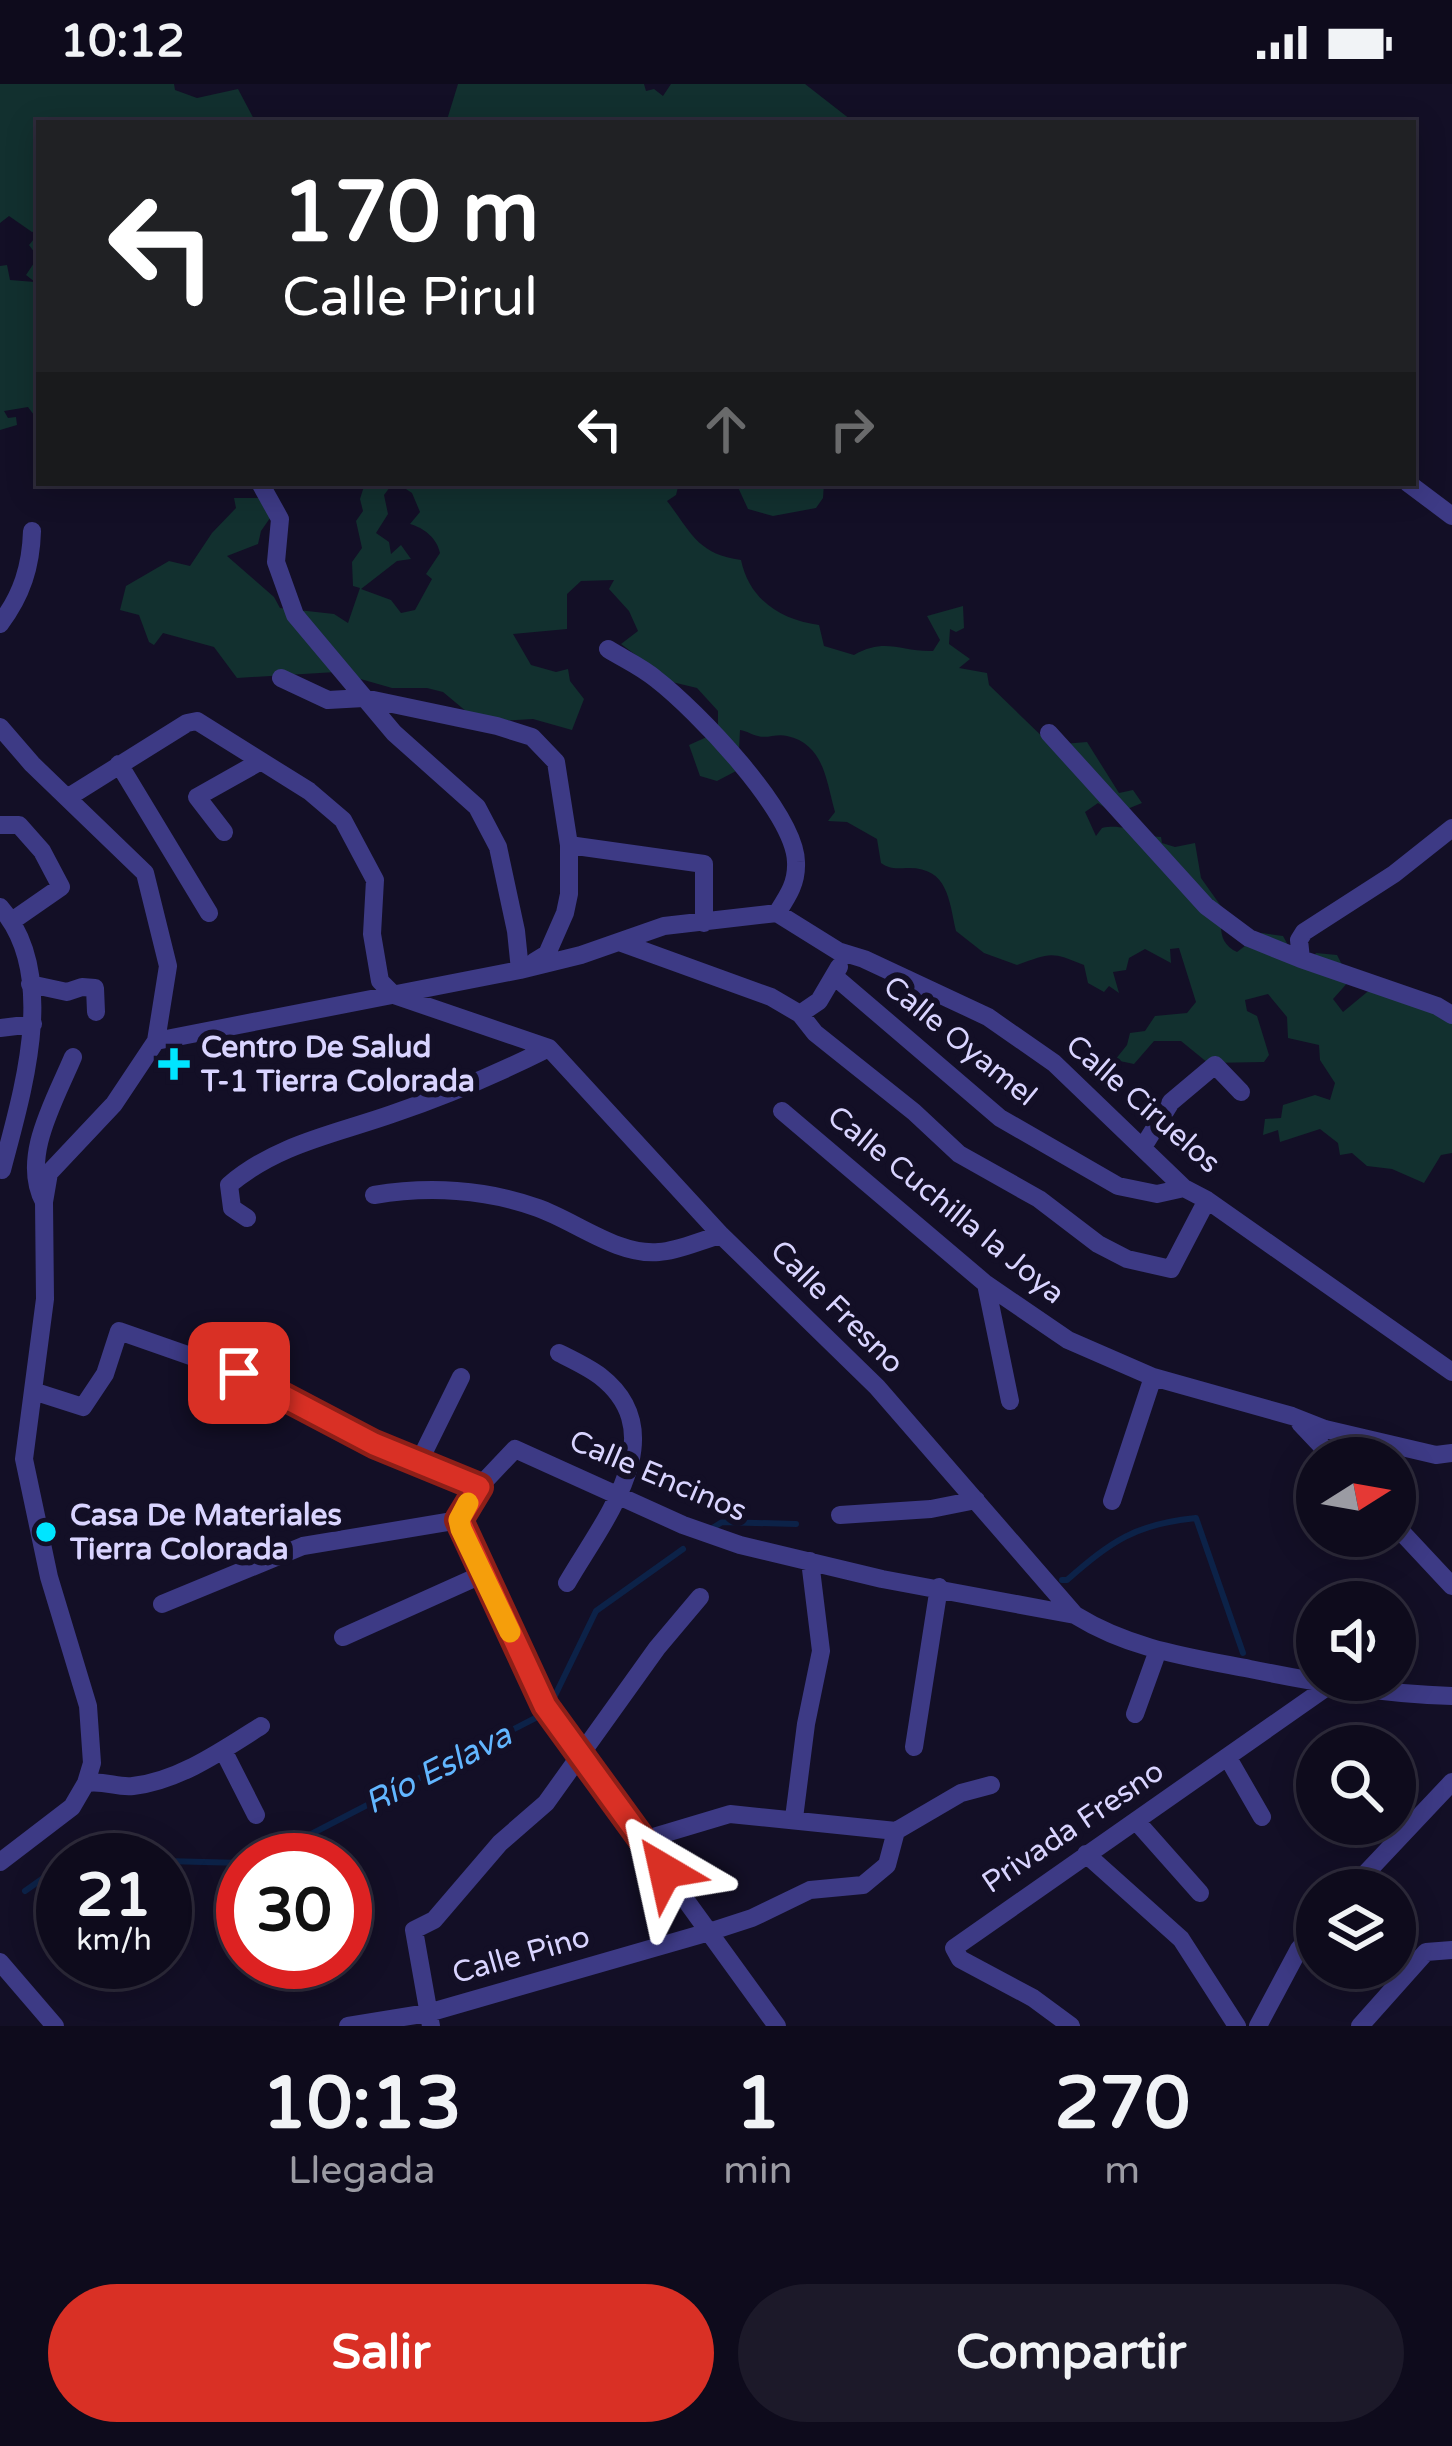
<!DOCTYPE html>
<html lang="es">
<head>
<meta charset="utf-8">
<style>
	body { margin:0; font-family:"Varela Round",sans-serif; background:#1c1929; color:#f1f3f6; height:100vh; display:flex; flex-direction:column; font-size:45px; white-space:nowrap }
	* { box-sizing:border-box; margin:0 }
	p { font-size:39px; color:#9b9ba3 }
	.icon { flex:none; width:66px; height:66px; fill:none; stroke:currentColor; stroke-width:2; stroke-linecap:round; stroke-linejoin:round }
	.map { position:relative; height:1942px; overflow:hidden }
	.panel { display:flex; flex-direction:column; background:#0e0b1c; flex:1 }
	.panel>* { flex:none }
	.guide { position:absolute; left:36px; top:36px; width:1380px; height:366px; border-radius:0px; box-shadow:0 6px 30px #0003,0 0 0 3px #2e2b3b; background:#202124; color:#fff; overflow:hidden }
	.needle { width:78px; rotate:79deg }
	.tools { position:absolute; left:1296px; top:1353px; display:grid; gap:24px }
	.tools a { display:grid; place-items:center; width:120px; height:120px; border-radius:50%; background:#0e0b1c; box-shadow:0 6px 30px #0003,0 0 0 3px #2e2b3b; font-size:60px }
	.speed { position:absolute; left:36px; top:1749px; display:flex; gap:24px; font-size:60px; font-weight:700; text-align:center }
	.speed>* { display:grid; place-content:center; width:156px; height:156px; border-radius:50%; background:#0e0b1c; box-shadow:0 6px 30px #0003,0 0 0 3px #2e2b3b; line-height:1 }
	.speed small { font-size:30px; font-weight:400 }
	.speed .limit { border:18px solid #d22; background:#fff; color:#111 }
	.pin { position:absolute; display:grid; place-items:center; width:102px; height:102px; color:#fff; margin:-51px; border-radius:24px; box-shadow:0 6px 18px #0006 }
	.me { position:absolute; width:132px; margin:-66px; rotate:324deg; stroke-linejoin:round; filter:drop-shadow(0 0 9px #0008) }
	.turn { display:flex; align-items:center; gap:42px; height:252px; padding:0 48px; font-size:54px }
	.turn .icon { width:156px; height:156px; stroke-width:2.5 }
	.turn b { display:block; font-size:84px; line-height:102px }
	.lanes { display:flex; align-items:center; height:114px; padding:0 48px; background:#0003; justify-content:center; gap:60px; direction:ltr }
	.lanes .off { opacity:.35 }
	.eta { display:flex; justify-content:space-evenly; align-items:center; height:204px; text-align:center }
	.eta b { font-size:72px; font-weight:700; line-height:84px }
	.cta { display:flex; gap:24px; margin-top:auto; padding:24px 48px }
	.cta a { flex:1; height:138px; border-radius:72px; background:#d93025; color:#fff; font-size:48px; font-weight:700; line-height:138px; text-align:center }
	.cta a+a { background:#1c1929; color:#f1f3f6 }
	.status { display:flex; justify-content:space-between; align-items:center; height:84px; padding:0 60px; background:#0e0b1c; direction:ltr }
	.status svg { height:33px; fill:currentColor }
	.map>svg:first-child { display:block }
</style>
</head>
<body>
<div class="status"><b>10:12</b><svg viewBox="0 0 49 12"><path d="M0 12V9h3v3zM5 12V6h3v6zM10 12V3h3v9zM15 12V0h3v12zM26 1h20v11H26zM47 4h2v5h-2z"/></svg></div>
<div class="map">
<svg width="1452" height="1942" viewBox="0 0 1452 1942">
	<rect width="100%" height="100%" fill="#130f26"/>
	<path fill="#12302f" d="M 0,0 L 174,0 L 175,6 L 197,14 L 238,5 L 256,39 L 39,39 L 39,146 L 32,148 L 9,132 L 0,139 Z
		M 458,0 L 644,0 L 646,7 L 654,5 L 663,12 L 671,0 L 805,0 L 855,39 L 446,39 Z
		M 39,149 L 39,355 L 33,350 L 37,335 L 28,323 L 4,327 L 8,334 L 16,333 L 17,341 L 0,346 L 0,182 L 7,181 L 10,196 L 35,198 L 26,191 L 38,173 L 29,161 Z
		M 365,399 L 393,399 L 384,411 L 388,430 L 376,449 L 389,458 L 391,470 L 401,461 L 411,475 L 397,477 L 361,505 L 391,516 L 401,529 L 415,526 L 432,495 L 426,490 L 440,469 C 437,454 424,444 410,440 L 420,428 L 412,409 L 397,399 L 679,399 L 676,411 L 667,417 C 691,448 697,470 741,476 C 749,515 780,536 819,541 L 824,562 L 854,571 C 886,553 900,568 933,567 L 940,556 L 927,532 L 963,522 L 964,544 L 956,548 L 950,545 L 949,560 L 970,575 L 959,584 L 987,589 L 989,601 L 1051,661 L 1087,658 L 1119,709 L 1133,706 L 1142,719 L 1115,730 L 1098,719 L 1085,728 L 1096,752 L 1102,744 C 1127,739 1136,752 1161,753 L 1162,759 L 1175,763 L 1195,759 L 1201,794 L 1223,825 C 1220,843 1218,859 1237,868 L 1262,849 L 1283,852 L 1295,874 L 1312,876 L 1316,869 L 1337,871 L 1350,896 L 1333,915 L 1343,928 L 1372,904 L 1420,907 L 1452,926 L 1452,1069 L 1441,1071 L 1424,1099 L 1392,1085 L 1367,1082 L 1352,1069 L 1340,1071 L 1338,1059 L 1320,1045 L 1280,1058 L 1278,1046 L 1263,1051 L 1265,1035 L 1281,1034 L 1283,1021 L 1315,1011 L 1330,1016 L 1335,999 L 1320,976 L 1319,961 L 1288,954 L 1287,933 L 1268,910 L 1245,916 L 1247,927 L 1257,932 L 1269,971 L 1264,978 L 1208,979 L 1181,957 L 1154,957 L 1134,980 L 1115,976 L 1127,961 L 1130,949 L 1145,947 L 1155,932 L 1187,929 L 1196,918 L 1179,864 L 1170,865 L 1171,879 L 1145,865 L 1129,874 L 1126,886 L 1113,888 L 1119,909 L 1109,902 L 1104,908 L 1088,899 L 1084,881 C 1050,867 1051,869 1017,881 L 984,869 L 956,847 C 949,816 948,784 909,784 C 897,784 891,786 881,779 L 877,755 L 847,738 L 828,737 L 835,728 C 826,696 824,660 787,652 C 777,649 767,655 758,652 C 752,651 747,647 740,646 L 738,686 L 717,697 L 700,692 L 689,661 L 718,648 L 718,627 L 697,604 L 672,598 L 621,560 L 638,547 L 629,527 L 609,505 L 614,496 L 581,497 L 567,510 L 567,545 L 513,550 L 531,581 L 556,588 L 568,585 L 570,597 L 584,615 L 572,646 L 533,635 L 479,638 L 443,608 L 427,604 L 392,604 L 336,588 L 237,594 L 214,563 L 163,549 L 154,561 L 149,558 L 139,531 L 120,526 L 126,502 L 169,477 L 190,482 L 212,449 L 236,424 L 234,414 L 263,414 L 277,424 L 261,447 L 258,460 L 227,472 L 274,513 L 280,524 L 334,530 L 348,539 L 360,504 L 353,502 L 352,478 L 362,464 L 356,437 L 363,427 L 360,415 Z
		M 736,399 L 824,399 L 823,414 L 816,424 L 773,432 L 748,425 Z"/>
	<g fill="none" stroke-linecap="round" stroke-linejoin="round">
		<path stroke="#0c2248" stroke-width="6" d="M 711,1445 L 722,1438 L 796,1440
			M 1062,1496 L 1067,1496 C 1112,1457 1135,1440 1196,1434 L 1243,1569
			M 69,1776 L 114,1776
			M 261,1776 L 547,1628 L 596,1527 L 683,1465
			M 165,1777 L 243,1779
			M 25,1807 L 63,1780"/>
		<path stroke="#3d3a85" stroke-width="18" d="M 260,399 L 280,435 L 276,478 L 295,531 L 394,649 L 477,723 L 498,763 L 516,847 L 520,886
			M 1408,399 L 1452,432
			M 0,540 C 22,511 31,482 32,447
			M 608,565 C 624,575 642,583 656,595 C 696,626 795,728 796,778 C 797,799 788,812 777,829
			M 281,594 L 328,616 L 364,614 L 497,642 L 532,653 L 556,678 L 569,761 L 569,810 L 565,829 L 547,870 L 534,878
			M 0,643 L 32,680 L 145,789 L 168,882 L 156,957 L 114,1020 L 49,1089 L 44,1118 L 45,1215 L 24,1375 L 49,1493 L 88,1622 L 92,1679 L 86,1699 L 72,1723 L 0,1778
			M 1049,649 L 1206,822 L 1249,854 L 1301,875
			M 119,680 L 209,829
			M 67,714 L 187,639 L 197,637 L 309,707 L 343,736 L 375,796 L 372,850 L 380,897 L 394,911 L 549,964 L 721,1151 L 877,1303 L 1075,1531
			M 0,741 L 19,741 L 42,767 L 61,803 L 12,837
			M 1452,744 L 1394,790 L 1304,848 L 1299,856 L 1301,875 L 1437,922 L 1452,931
			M 224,748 L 197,713 L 261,677
			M 569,761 L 704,780 L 704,839
			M 0,823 C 60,890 22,1009 2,1086
			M 777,829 L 838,867 L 864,875 L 988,933 L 1054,979 L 1184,1104 L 1207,1116 L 1452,1288
			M 622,859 L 771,913 L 800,930 L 815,949 L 914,1028 L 959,1070 L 1039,1115 L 1098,1160 L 1127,1175 L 1171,1185 L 1207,1116
			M 834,892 L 1000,1034 L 1118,1102 L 1157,1110 L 1184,1104
			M 30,900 L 67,908 L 82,903 L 95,904 L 96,928
			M 800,930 L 819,917 L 839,883
			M 0,944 L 33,940
			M 156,957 L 520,886 L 581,871 L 664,842 L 777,829
			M 782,1027 L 986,1200 L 1068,1256 L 1153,1293 L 1292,1332 L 1325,1345 L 1436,1371 L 1452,1369
			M 1143,1063 L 1171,1018 L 1215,981 L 1241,1008
			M 374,1111 C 428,1102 486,1105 538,1124 C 575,1137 618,1172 659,1168 C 679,1167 701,1156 721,1151
			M 44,1118 C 20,1074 55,1016 73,973
			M 247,1134 L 232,1124 L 229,1101 C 277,1060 335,1050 392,1030 C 445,1012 499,989 549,964
			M 986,1200 L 1010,1317
			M 559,1269 C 573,1276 588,1283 600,1292 C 676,1351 602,1438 567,1499
			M 33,1307 L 83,1323 L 105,1290 L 119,1247 L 239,1289 L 374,1360 L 479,1403
			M 1300,1339 L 1333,1374
			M 418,1380 L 461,1293
			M 1112,1417 L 1153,1293
			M 840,1431 L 931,1425 L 976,1416
			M 1395,1441 L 1452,1502
			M 162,1520 L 303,1462 L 459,1436
			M 343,1553 L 481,1491
			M 1135,1630 L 1157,1569
			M 914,1663 L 939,1503
			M 223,1666 L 256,1731
			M 1228,1674 L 1262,1733
			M 86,1699 C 105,1696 117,1704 133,1702 C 179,1697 223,1666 261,1642
			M 794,1734 L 806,1640 L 821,1567 L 810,1477
			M 1137,1738 L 1200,1809
			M 643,1756 L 730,1730 L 896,1747
			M 1086,1770 L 1181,1855 L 1237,1942
			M 1350,1806 L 1452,1698
			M 0,1878 L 55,1942
			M 348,1942 L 428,1929 L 709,1848 L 752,1834 L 810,1806 L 863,1801 L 887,1781 L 896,1747 L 961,1709 L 991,1701
			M 431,1942 L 414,1846 L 434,1836 L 500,1759 L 546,1719 L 657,1564 L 700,1513
			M 777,1942 L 545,1622 L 459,1436 L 479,1403 L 515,1365 L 683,1441 L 740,1461 L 882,1495 L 1075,1531 C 1130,1565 1188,1573 1250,1585 C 1318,1599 1383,1610 1452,1612
			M 1071,1942 L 1033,1914 L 960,1875 L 954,1864 L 1327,1603
			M 1258,1942 L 1299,1865 L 1317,1844
			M 1360,1942 L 1426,1868 L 1452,1866"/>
	</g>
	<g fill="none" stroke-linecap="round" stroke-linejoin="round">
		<defs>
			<path id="route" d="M 239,1289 L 374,1360 L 479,1403 L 459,1436 L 545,1622 L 665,1787"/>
		</defs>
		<use href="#route" stroke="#8d1f18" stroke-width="30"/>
		<use href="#route" stroke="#d93025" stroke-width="21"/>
		<path stroke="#f59e0b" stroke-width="21" d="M 468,1419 L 459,1436 L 461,1445 L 510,1548"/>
	</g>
	<g fill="#00e5ff" stroke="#130f26" stroke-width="4.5">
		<path d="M168 962h12v12h12v12h-12v12h-12v-12h-12v-12h12z"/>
		<circle cx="46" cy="1448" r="12"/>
	</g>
	<g text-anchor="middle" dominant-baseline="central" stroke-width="12" stroke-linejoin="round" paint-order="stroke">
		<g font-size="30" fill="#d9d4ff" stroke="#130f26">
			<text transform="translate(960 957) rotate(39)">Calle Oyamel</text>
			<text transform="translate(1143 1020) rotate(41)">Calle Ciruelos</text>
			<text transform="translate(946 1121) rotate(39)">Calle Cuchilla la Joya</text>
			<text transform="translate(837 1223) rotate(45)">Calle Fresno</text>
			<text transform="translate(658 1392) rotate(23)">Calle Encinos</text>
			<text transform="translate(1073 1743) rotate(-34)">Privada Fresno</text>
			<text transform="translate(521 1871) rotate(-16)">Calle Pino</text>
		</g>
		<g font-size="30" font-weight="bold" fill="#d9d4ff" stroke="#130f26" text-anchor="start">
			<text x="201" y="963">Centro De Salud<tspan x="201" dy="34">T-1 Tierra Colorada</tspan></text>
			<text x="70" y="1431">Casa De Materiales<tspan x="70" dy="34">Tierra Colorada</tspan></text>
		</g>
		<g font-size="33" font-style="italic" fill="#62b6ff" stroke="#130f26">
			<text transform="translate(438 1685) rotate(-27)">Río Eslava</text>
		</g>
	</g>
</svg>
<div class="tools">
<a><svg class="needle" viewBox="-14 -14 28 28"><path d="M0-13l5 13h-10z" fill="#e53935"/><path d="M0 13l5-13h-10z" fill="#9b9ba3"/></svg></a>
<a><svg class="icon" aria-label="sound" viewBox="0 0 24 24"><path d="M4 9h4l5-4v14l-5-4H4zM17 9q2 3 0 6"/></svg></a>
<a><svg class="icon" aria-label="search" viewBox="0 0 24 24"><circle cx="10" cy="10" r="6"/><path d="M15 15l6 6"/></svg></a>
<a><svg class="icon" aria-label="layers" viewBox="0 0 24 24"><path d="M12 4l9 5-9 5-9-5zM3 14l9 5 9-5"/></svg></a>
</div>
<div class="speed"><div>21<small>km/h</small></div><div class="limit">30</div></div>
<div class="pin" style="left:239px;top:1289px;background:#d93025"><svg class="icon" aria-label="arrive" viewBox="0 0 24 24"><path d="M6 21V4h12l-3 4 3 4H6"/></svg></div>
<svg class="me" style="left:665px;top:1787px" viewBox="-20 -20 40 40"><path d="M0-17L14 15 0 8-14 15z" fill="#d93025" stroke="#fff" stroke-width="4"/></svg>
<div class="guide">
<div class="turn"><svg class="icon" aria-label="left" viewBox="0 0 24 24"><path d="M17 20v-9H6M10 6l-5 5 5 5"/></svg><div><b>170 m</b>Calle Pirul</div></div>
<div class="lanes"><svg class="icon" aria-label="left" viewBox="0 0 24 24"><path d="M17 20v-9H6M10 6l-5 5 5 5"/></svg><svg class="icon off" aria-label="ahead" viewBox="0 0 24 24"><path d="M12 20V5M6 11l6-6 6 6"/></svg><svg class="icon off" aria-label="right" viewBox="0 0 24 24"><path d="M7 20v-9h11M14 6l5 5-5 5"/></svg></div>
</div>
</div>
<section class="panel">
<div class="eta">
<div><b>10:13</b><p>Llegada</p></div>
<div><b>1</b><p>min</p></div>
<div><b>270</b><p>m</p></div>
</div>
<div class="cta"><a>Salir</a><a>Compartir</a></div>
</section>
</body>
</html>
